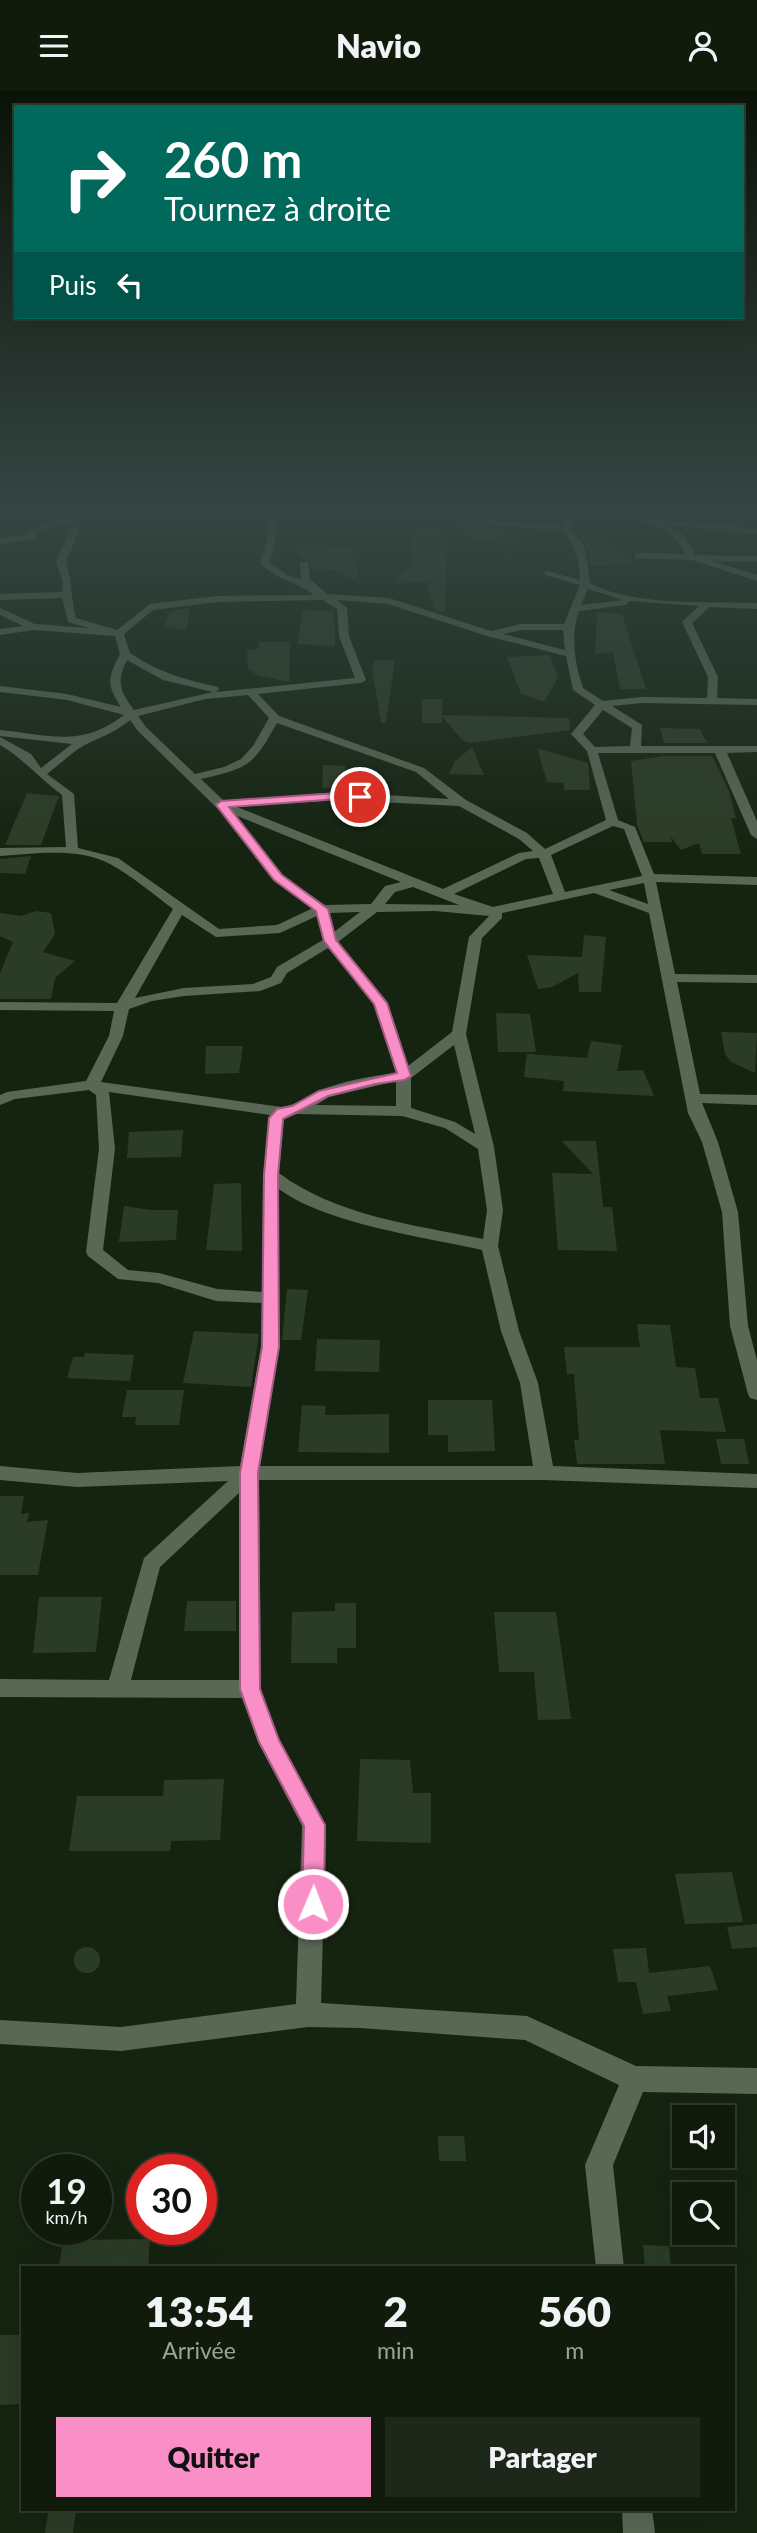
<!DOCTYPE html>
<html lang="fr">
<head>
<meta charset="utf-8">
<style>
	body { margin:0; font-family:Lato,sans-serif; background:#1e281a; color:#f1f3f6; height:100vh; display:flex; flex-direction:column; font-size:26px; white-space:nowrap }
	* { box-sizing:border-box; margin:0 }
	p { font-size:23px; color:#9ca19d }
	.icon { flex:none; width:38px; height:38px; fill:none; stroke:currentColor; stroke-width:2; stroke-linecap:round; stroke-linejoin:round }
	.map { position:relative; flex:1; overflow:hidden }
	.side { position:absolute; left:21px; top:2175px; width:714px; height:245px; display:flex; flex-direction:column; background:#101b0c; border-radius:0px; box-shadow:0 7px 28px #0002,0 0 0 2px #30392d }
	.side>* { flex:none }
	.guide { position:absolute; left:14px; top:14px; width:730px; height:214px; border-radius:0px; box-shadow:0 7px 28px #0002,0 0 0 2px #30392d; background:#00695c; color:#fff; overflow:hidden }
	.fabs { position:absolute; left:672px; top:2014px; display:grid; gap:14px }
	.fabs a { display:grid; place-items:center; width:63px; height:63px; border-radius:0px; background:#101b0c; box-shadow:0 7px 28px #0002,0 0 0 2px #30392d; font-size:35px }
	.speed { position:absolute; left:21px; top:2063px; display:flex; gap:14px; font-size:35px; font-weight:700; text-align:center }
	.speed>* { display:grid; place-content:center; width:91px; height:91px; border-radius:50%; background:#101b0c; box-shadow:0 7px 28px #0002,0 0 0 2px #30392d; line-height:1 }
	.speed small { font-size:18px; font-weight:400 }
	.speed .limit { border:10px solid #d22; background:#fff; color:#111 }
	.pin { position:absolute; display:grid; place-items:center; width:60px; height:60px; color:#fff; margin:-30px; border:4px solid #fff; border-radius:50%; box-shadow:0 2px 7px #0007 }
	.me { position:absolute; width:77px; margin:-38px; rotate:1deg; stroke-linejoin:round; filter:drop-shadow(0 0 5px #0008) }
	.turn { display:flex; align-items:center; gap:24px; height:147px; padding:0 35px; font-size:32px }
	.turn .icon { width:91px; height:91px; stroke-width:2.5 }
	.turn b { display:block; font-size:49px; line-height:60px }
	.then { display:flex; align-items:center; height:66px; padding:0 35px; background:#0003; gap:14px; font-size:26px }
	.eta { display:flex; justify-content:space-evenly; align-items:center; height:119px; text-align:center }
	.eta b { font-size:42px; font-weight:800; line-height:49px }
	.action { display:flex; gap:14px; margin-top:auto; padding:14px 35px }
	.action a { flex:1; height:80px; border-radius:0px; background:#fa8fc7; color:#111; font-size:28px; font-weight:800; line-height:80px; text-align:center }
	.action a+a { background:#1e281a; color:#f1f3f6 }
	header { display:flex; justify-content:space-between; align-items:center; height:91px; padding:0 35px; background:#101b0c; font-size:32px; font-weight:800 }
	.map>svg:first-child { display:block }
</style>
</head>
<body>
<header><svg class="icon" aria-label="menu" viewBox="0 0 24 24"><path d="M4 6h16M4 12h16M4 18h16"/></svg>Navio<svg class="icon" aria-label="person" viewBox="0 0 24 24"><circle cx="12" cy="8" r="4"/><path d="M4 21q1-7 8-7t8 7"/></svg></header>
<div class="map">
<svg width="757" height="2442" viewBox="0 0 757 2442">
	<rect width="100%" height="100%" fill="#152410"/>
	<path fill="#2b3c26" d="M 473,420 L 513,420 L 513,428 L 482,425 L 476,433 L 527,440 L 515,452 L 510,453 L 447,442 Z
		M 412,436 L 438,436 L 447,446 L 445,522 L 435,519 L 426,490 L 393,493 L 412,472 Z
		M 581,443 L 597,443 L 637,474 L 590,475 L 588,458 Z
		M 290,452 L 328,452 L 328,457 L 350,457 L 361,493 L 335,479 L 312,480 L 310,468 L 305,468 Z
		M 190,517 L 186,539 L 164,535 L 170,520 Z
		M 303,519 L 334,520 L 335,555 L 297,553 Z
		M 597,521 L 622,523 L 646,598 L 620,598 L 613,561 L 595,563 Z
		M 259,551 L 290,551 L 289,591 L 257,584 L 248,577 L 247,559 L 258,558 Z
		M 550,564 L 558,587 L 544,611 L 521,603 L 507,566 Z
		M 375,569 L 395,569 L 386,632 L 381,632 L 372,579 Z
		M 422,608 L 443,608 L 442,624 L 569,627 L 570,639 L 469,652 L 462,649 L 442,625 L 442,632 L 422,632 Z
		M 660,637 L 700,638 L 707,652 L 664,652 Z
		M 472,656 L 484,684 L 449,683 L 455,670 Z
		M 537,657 L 588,672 L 590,699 L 564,699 L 564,692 L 547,691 Z
		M 663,665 L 712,665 L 729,700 L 736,727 L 731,727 L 741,763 L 702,763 L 699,752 L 681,759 L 671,746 L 672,751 L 644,751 L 637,734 L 631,670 Z
		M 323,674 L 346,675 L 341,697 L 322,697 Z
		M 27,702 L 59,705 L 41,754 L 5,754 Z
		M 31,765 L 25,783 L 0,782 L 0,768 Z
		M 36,820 L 51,822 L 55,843 L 43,861 L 75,870 L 55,887 L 51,908 L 0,908 L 0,882 L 13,851 L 0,845 L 0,822 L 21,825 Z
		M 584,844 L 606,846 L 604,867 L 607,867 L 604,868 L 601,901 L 579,901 L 578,882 L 552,896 L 538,898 L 527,864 L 582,866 Z
		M 496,922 L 530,923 L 536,961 L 498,961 Z
		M 721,941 L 757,942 L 755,982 L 731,971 L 725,963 Z
		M 591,950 L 622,954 L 617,980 L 643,979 L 654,1005 L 563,1000 L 564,990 L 524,986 L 527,963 L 587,967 Z
		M 206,955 L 243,955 L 239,982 L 205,983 Z
		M 183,1039 L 181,1066 L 127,1067 L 129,1041 Z
		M 562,1050 L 596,1050 L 603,1116 L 612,1116 L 617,1160 L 558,1159 L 552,1082 L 593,1083 Z
		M 241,1092 L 242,1160 L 206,1159 L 214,1093 Z
		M 124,1115 L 151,1119 L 178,1119 L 176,1149 L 119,1151 Z
		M 287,1198 L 308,1199 L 301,1249 L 282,1249 Z
		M 637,1233 L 670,1234 L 676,1276 L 695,1277 L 700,1307 L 718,1307 L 726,1341 L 660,1339 L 665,1373 L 577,1373 L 574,1349 L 579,1349 L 574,1283 L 567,1283 L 564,1256 L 640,1256 Z
		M 194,1240 L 259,1243 L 251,1296 L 183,1292 Z
		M 317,1248 L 380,1249 L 379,1281 L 315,1280 Z
		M 85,1262 L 134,1264 L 130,1290 L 67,1287 L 73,1266 L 84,1266 Z
		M 127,1299 L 184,1299 L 179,1334 L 135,1334 L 136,1326 L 122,1326 Z
		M 428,1309 L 492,1309 L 495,1360 L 448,1361 L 448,1344 L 428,1344 Z
		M 302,1314 L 326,1315 L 325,1324 L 389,1323 L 389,1362 L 298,1361 Z
		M 716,1348 L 744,1348 L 749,1373 L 721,1373 Z
		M 0,1405 L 24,1405 L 21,1423 L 29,1422 L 27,1431 L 48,1429 L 38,1484 L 0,1484 Z
		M 39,1506 L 102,1506 L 96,1561 L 33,1562 Z
		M 187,1510 L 236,1510 L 236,1540 L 184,1540 Z
		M 335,1512 L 356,1512 L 356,1557 L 337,1557 L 337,1572 L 291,1572 L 292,1521 L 335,1520 Z
		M 494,1521 L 556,1521 L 571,1628 L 538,1629 L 534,1581 L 499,1581 Z
		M 360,1668 L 410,1669 L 413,1702 L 431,1702 L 431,1752 L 357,1750 Z
		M 224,1688 L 220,1749 L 171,1750 L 170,1760 L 69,1760 L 77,1705 L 163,1705 L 164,1689 Z
		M 732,1781 L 743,1831 L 685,1833 L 675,1783 Z
		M 757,1833 L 757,1856 L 732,1858 L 727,1836 Z
		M74 1869a13 13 0 1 1 26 0a13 13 0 1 1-26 0Z
		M 646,1857 L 649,1882 L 710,1875 L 718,1899 L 667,1905 L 671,1920 L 643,1923 L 636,1891 L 618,1891 L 613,1858 Z
		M 438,2045 L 464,2045 L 466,2070 L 439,2070 Z
		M 150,2148 L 148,2177 L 59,2177 L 63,2149 Z
		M 643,2154 L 669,2155 L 671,2177 L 645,2177 Z
		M 0,2244 L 23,2244 L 23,2313 L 0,2314 Z
		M 48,2421 L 76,2421 L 73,2442 L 45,2442 Z"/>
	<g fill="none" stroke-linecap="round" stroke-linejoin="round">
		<path fill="#586854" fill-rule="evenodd" d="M 74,420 L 82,420 L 76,429 L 81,435 L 66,471 C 72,490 71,507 76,527 L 117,539 L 150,513 L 217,505 L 314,504 C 298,491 276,489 260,472 L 269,442 L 269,420 L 277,420 L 277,442 L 270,471 L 287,484 L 301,489 L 300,472 L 308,470 L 310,488 L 327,503 L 389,507 L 491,540 L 521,533 L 564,533 L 580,494 L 542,483 L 547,480 L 580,489 C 579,469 576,457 565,440 L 479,433 L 482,428 L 564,435 L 567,420 L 575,420 L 572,438 L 585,458 L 590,492 C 634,516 707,510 757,512 L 757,518 L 710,516 L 692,532 L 718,586 L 717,607 L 757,608 L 757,614 L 642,612 L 612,615 L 642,634 L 641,655 L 757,655 L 757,661 L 727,662 L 757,730 L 757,748 L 751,744 L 715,662 L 598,662 L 618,729 L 635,736 L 654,783 L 757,786 L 757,794 L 656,791 L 675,883 L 757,884 L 757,892 L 677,891 L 700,1003 L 757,1004 L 757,1014 L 702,1012 L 718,1051 L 738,1121 L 748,1235 L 757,1269 L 757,1309 L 750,1307 L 748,1303 L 730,1235 L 722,1121 L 702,1051 L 688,1022 L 649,822 L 594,802 L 502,822 L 502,827 L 482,847 L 466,943 L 494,1056 L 503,1119 L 498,1155 L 519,1240 L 538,1292 L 553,1375 L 757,1383 L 757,1397 L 544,1389 L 259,1389 L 261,1598 L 279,1649 L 326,1734 L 321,1912 L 527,1925 L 636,1975 L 757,1977 L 757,2003 L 643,2001 L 613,2074 L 624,2177 L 596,2177 L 585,2074 L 619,1994 L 525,1949 L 360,1937 L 308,1936 L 121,1960 L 0,1953 L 0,1929 L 121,1936 L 296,1913 L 302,1735 L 258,1651 L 242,1607 L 0,1606 L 0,1588 L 109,1589 L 144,1467 L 228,1390 L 77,1396 L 0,1389 L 0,1375 L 77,1382 L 240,1375 L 261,1256 L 262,1212 L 216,1210 L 158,1192 L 118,1188 L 88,1165 L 86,1161 L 99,1058 L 96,1004 L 89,999 L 15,1008 L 0,1014 L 0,1004 L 7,1001 L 86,990 L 109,945 L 114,920 L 0,919 L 0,911 L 117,912 L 173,818 C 153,803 132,785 110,773 C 78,756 34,763 0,765 L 0,757 L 66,756 L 62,704 C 40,688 24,668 0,654 L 0,646 L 31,663 L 41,677 L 72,653 L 0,645 L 0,639 C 50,644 81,657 124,624 L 67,609 L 0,601 L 0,595 L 67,603 L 121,616 C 106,594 108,586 120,563 L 115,545 L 34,539 L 0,544 L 0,538 L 23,535 L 0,524 L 0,517 L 35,533 L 89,537 L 68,531 L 62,507 L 0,509 L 0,503 L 62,501 L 63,492 L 56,471 L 72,435 L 69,432 L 36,441 L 37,445 L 33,448 L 0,453 L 0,447 L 28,443 L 28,438 L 68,427 ZM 588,498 L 623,509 L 581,514 ZM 323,509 L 337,518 L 339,545 L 355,587 L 216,601 L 219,598 L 218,596 C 182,588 161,582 130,562 L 124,543 L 153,519 L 217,511 ZM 337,509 L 388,513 L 487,545 L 566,565 L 573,599 L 595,614 L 571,643 L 587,660 L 606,729 L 545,758 L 527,742 L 466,709 L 424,677 L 279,625 L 258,603 L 361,592 L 366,589 L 349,545 L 347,517 ZM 630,510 L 699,515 L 682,531 L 708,586 L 707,607 L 642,606 L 603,610 L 583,597 C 575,573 570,545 579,520 L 626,514 ZM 521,539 L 563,539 L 565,559 L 503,543 ZM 127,569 L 163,589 L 213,601 L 134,619 C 120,600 116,591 127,569 ZM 248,604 L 269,627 L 253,655 L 241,668 L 224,676 L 195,683 L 146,636 L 138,625 L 205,608 ZM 603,619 L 632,637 L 630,655 L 595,656 L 583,643 ZM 130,629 L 138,640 L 217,717 L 274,790 L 313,817 L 277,834 L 219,838 L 118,767 L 78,757 L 74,703 L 47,683 C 59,674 70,663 83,655 C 100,646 113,643 130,629 ZM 277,632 L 416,681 L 449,708 L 338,701 L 224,710 L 201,688 C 250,677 253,674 277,632 ZM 338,709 L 459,715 L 519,748 L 533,760 L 519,762 L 443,798 L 237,716 ZM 235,724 L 401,791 L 385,795 L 371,813 L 325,814 L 282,784 ZM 613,735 L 624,738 L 642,785 L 565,801 L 551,764 ZM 539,767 L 553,803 L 493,816 L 454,803 L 526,768 ZM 644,792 L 648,813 L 609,799 ZM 413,796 L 459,814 L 385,813 L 395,801 ZM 435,820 L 489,825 L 469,846 L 452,941 L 408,975 L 388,912 L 338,851 L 377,821 ZM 360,821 L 334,841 L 329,822 ZM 182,824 L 216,846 L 280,842 L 317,825 L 323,849 L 277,876 L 271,886 L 253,893 L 184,897 L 135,907 ZM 328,857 L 374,913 L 396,982 C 370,985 342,990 318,1000 C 305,1006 296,1014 282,1016 L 101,991 L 123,945 L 129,918 L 152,910 L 184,905 L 260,900 L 281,892 L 287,882 ZM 454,954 L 475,1043 L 455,1031 L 411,1017 L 411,987 ZM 396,990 L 396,1015 L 316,1014 L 329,1006 ZM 109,1001 L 270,1024 L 263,1084 L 262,1201 L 217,1198 L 159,1182 L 128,1179 L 103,1159 L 115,1058 ZM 297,1023 L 402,1025 L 445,1037 L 478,1058 L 487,1119 L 483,1148 C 415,1134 336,1125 279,1082 L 284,1028 ZM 279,1098 C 326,1133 425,1146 482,1159 L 501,1240 L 520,1292 L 533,1375 L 260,1375 L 279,1256 ZM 239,1402 L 239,1589 L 131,1589 L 160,1476 Z
			M 534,420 L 566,420 L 536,425 L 532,422 Z
			M 622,420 L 634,420 L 656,428 L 757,437 L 757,443 L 666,434 L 685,445 L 695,464 L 757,465 L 757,471 L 712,470 L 757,484 L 757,490 L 692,469 L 635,467 L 635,463 L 638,462 L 686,463 C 671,433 647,436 622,420 Z
			M 622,2418 L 652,2418 L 655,2442 L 623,2442 Z"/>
	</g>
	<linearGradient id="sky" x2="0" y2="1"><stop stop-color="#0c1409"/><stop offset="0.55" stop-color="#354542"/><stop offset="1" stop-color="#354542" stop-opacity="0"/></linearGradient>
	<rect width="757" height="762" fill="url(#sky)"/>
	<path fill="#fa8fc7" stroke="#a25d81" stroke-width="2" d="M 338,702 L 360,703 L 366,706 L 360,710 L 338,708 L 229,716 L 282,784 L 328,818 L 336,849 L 387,912 L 411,985 L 404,989 L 375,993 L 328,1005 L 283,1028 L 278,1084 L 279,1256 L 258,1382 L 260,1598 L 279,1649 L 325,1734 L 324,1813 L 320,1820 L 313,1823 L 305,1820 L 302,1813 L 304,1735 L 259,1651 L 240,1598 L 240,1382 L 262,1256 L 264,1084 L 269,1027 L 277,1018 L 292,1015 L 319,1000 L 397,982 L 374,913 L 324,850 L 316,820 L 274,789 L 216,714 L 221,710 Z"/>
</svg>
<div class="fabs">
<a><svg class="icon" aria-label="sound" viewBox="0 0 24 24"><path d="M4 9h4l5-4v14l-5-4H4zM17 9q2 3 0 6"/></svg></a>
<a><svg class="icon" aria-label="search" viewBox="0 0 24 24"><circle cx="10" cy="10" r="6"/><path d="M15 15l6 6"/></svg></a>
</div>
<div class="speed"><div>19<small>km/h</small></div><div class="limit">30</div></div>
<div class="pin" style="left:360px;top:706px;background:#d93025"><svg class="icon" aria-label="arrive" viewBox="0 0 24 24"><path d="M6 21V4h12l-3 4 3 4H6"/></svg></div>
<svg class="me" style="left:313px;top:1813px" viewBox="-20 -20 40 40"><circle r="17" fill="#fa8fc7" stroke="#fff" stroke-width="3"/><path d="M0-11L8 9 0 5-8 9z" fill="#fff"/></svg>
<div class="guide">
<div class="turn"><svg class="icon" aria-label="right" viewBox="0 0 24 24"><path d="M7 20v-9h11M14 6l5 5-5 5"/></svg><div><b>260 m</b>Tournez à droite</div></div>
<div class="then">Puis<svg class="icon" aria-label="left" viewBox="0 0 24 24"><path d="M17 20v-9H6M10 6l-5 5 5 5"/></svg></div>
</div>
<section class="side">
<div class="eta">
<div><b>13:54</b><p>Arrivée</p></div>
<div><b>2</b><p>min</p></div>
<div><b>560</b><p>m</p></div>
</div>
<div class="action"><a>Quitter</a><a>Partager</a></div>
</section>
</div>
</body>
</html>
